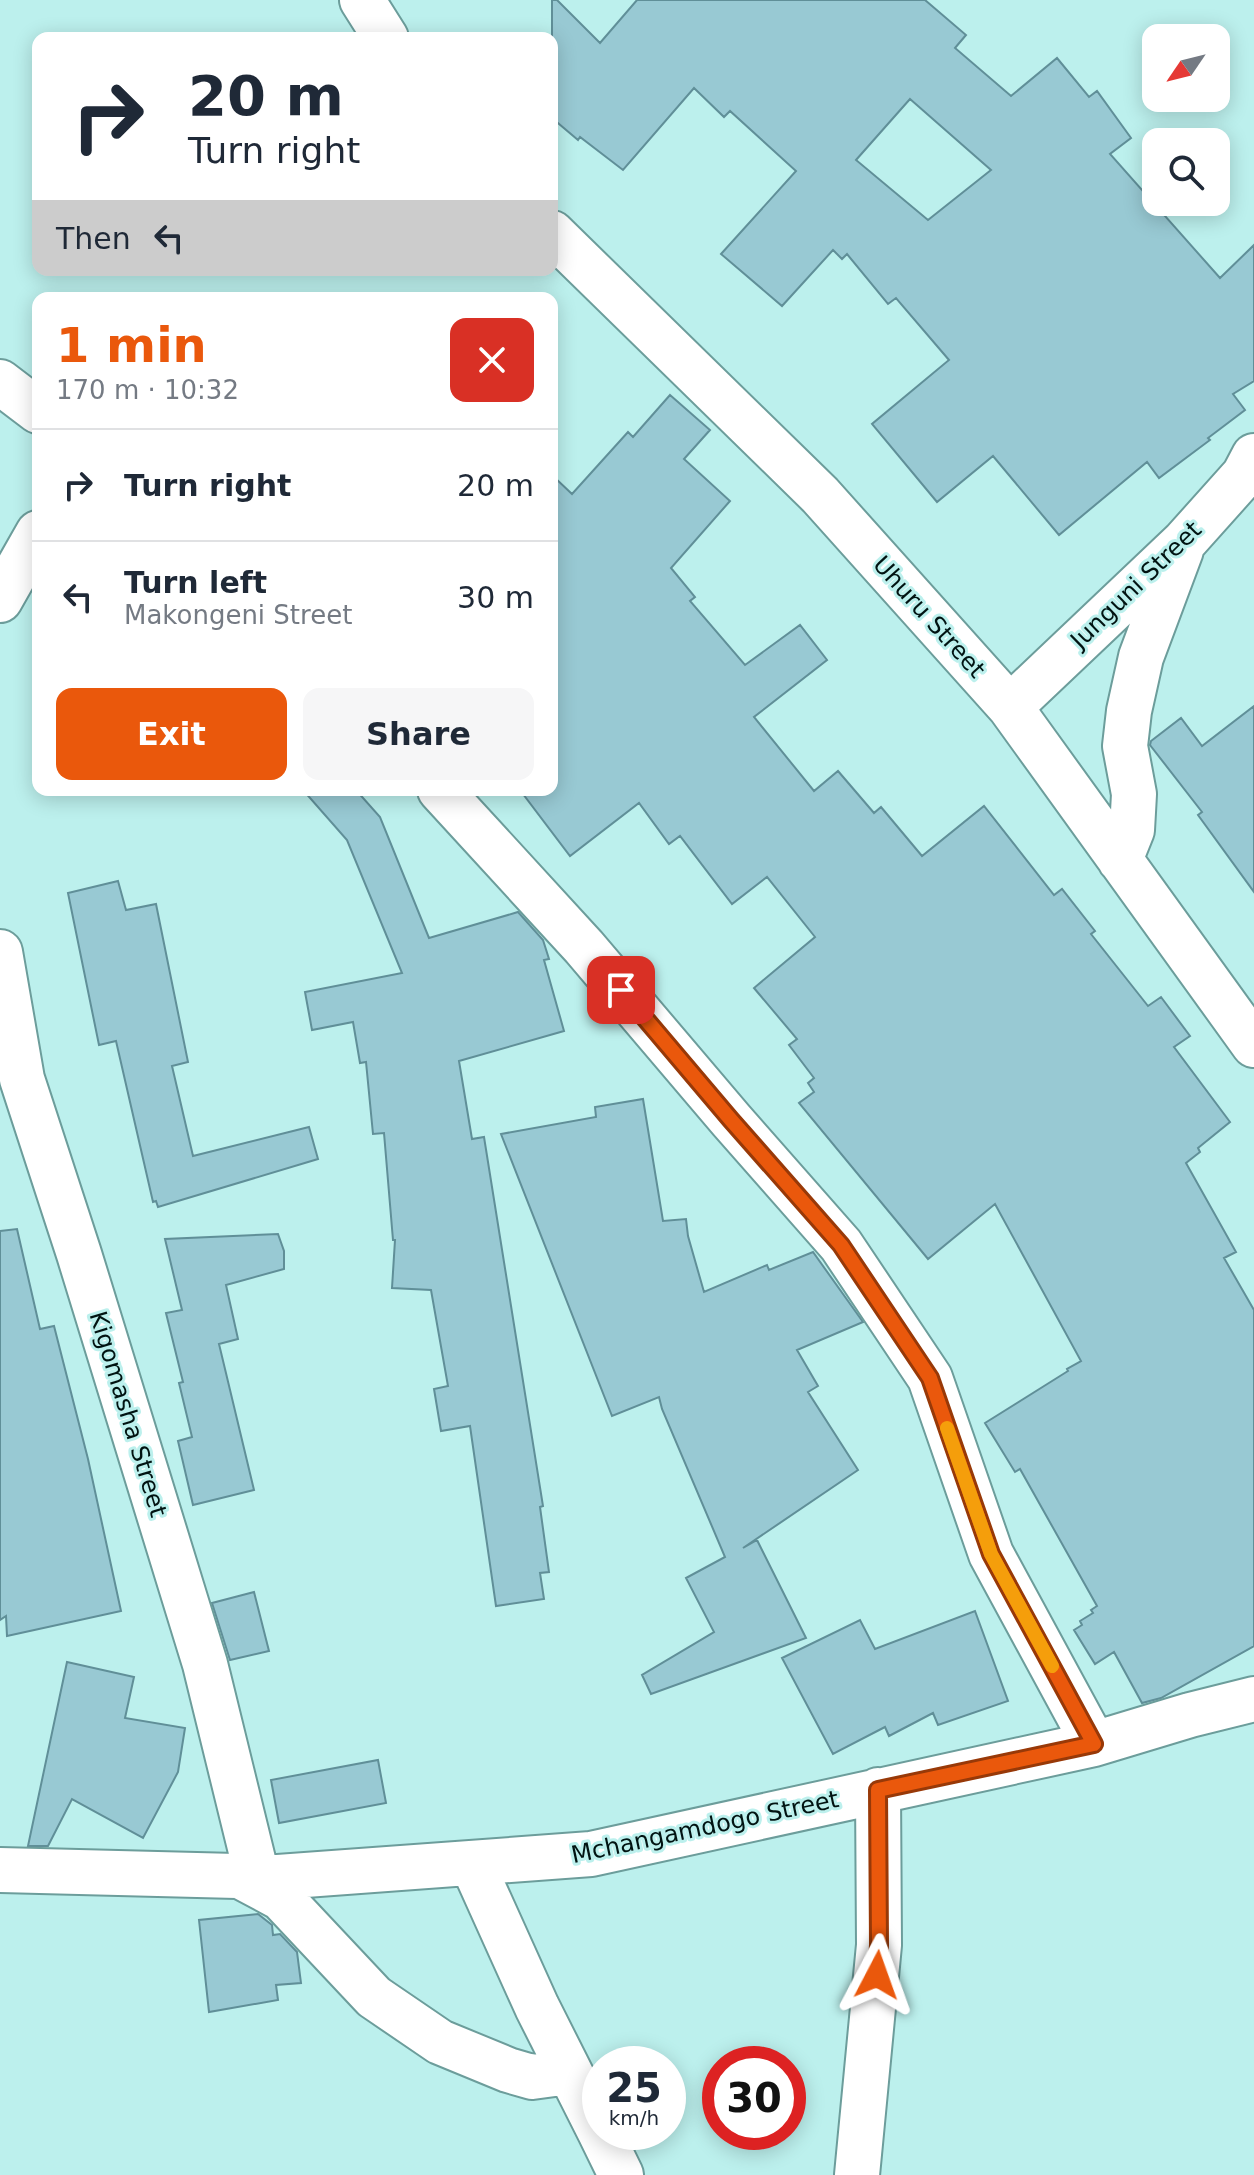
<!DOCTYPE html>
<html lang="en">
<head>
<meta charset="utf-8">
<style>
	body { margin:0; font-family:"DejaVu Sans",sans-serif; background:#f6f6f7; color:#1f2937; height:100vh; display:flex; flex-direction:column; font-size:30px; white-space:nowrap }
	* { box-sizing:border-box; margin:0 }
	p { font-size:26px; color:#747a83 }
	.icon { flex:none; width:44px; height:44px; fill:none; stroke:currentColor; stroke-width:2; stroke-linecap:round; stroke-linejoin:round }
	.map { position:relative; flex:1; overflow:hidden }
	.details { position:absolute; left:32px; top:292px; width:526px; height:504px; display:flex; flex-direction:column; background:#fff; border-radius:16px; box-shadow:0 4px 20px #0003 }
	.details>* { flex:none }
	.hud { position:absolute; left:32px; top:32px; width:526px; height:244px; border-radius:16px; box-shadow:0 4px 20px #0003; background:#fff; color:#1f2937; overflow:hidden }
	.needle { width:52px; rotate:235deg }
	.tools { position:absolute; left:1142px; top:24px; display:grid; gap:16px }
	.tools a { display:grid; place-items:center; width:88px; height:88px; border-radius:16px; background:#fff; box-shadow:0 4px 20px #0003; font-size:40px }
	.speed { position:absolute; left:582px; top:2046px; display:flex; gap:16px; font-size:40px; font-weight:700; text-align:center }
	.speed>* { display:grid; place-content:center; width:104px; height:104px; border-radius:50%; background:#fff; box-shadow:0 4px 20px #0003; line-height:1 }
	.speed small { font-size:20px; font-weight:400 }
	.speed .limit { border:12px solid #d22; background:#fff; color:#111 }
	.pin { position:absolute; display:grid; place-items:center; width:68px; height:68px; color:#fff; margin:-34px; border-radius:16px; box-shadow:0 4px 12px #0006 }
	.me { position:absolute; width:88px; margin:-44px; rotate:4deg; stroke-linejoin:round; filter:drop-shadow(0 0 6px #0008) }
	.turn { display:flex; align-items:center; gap:28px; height:168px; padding:0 24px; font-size:36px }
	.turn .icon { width:104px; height:104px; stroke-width:2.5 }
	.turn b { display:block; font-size:56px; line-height:68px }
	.then { display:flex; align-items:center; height:76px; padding:0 24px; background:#0003; gap:16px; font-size:30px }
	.round { display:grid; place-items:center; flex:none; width:84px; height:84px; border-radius:16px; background:#f6f6f7 }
	.summary { display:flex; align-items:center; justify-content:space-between; height:136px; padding:0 24px }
	h1 { font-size:48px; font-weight:600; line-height:60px; color:#ea580c }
	.primary-button { display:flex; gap:16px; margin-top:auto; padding:16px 24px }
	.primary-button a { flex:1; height:92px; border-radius:16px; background:#ea580c; color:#fff; font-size:32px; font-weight:600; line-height:92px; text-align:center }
	.primary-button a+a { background:#f6f6f7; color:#1f2937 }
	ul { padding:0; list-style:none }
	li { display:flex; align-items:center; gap:24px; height:112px; padding:0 24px; border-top:2px solid #e0e1e3 }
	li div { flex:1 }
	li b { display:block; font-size:30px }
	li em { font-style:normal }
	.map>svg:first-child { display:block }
</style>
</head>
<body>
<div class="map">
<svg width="1254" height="2175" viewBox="0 0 1254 2175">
	<rect width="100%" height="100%" fill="#bcf0ed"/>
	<path fill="#98c9d3" stroke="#608f98" stroke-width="2" fill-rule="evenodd" d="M 552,0 L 557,0 L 600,43 L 637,0 L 925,0 L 966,35 L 955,48 L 1011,96 L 1057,58 L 1089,97 L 1097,91 L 1131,138 L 1110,154 L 1220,278 L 1254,245 L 1254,381 L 1233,394 L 1245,410 L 1208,438 L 1210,440 L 1159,478 L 1147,462 L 1059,535 L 993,456 L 937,502 L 872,424 L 949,360 L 896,298 L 888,304 L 847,254 L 842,259 L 833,250 L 782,306 L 721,254 L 796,171 L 730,111 L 724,117 L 694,88 L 623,170 L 580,137 L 578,140 L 552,118 ZM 910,99 L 991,170 L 928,220 L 856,160 Z
		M 670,395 L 710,430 L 684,459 L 730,501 L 671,568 L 695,597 L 690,601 L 745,665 L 800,625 L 827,660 L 754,717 L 814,791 L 838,771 L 874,813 L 881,807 L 922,856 L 984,806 L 1054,895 L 1062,889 L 1095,931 L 1091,934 L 1148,1006 L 1161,997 L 1190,1036 L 1174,1047 L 1230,1122 L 1198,1148 L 1200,1152 L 1186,1163 L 1236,1252 L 1224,1258 L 1254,1310 L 1254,1646 L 1161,1698 L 1142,1703 L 1114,1652 L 1095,1664 L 1074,1630 L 1082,1625 L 1080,1621 L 1093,1613 L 1091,1610 L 1097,1606 L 1020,1469 L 1015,1472 L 985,1423 L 1068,1371 L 1067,1369 L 1081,1361 L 995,1204 L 928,1259 L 799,1103 L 814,1092 L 808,1083 L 814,1078 L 789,1045 L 797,1039 L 754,988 L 815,937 L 767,877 L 732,904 L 680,836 L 669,844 L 639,803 L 570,856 L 520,790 L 552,790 L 552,475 L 572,494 L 628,432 L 633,437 Z
		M 1254,706 L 1254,892 L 1198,815 L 1202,812 L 1150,745 L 1151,741 L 1181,718 L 1202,746 Z
		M 303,790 L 356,790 L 380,817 L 429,938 L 518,912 L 543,940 L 549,959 L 544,960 L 564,1031 L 459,1061 L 472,1139 L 484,1137 L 543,1506 L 540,1507 L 549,1572 L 540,1573 L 544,1599 L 496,1606 L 470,1426 L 441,1431 L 434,1389 L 448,1386 L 431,1290 L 392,1288 L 395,1240 L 393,1240 L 384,1133 L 373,1134 L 366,1062 L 360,1063 L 353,1022 L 312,1030 L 305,992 L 402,973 L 347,840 Z
		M 118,881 L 126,910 L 156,904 L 188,1062 L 172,1066 L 193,1156 L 309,1127 L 318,1159 L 158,1207 L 156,1201 L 153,1202 L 116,1041 L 99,1045 L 68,893 Z
		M 643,1099 L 663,1221 L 686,1219 L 688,1236 L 704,1292 L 767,1265 L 769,1270 L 813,1252 L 863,1322 L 797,1350 L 818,1386 L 808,1392 L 858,1470 L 743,1548 L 757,1540 L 806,1638 L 651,1694 L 642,1675 L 714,1632 L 686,1578 L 725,1557 L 662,1409 L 659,1397 L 612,1416 L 501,1134 L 596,1117 L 595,1107 Z
		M 17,1229 L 40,1329 L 54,1326 L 88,1459 L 121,1611 L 7,1636 L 6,1616 L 0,1620 L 0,1231 Z
		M 278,1234 L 284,1251 L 284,1269 L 226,1285 L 238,1339 L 219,1344 L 254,1490 L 193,1505 L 178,1441 L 192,1437 L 179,1383 L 183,1382 L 166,1313 L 182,1310 L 165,1239 Z
		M 254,1592 L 269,1651 L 230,1660 L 212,1603 Z
		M 975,1611 L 1008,1701 L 938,1725 L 933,1713 L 889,1736 L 885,1727 L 833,1754 L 782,1658 L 860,1620 L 875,1649 Z
		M 67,1662 L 134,1677 L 125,1718 L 185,1728 L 178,1772 L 143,1838 L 72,1799 L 48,1846 L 28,1846 Z
		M 378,1760 L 386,1803 L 279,1823 L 271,1780 Z
		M 258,1914 L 272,1925 L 273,1935 L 280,1934 L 297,1952 L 301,1983 L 276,1985 L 278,2000 L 209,2012 L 199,1920 Z"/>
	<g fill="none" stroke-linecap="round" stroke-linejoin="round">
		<defs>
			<path id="street" d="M 362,0 L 386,38
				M 552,233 L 820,495 L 1010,707 L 1254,1045
				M 0,382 L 38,411
				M 0,600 L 38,533
				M 1010,707 L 1184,542 L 1244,475 L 1254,456
				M 440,790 L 584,947 L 731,1120 L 841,1245 L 930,1378 L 991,1554 L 1094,1744
				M 1120,860 L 1132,830 L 1134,794 L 1125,746 L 1129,711 L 1141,657 L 1181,550
				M 0,952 L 22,1079 L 79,1254 L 205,1664 L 257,1876
				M 472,1863 L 537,2007 L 600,2132
				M 0,1870 L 278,1877 L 591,1854 L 1094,1744 L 1190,1715 L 1254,1699
				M 240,1876 L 281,1898 L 374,1997 L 440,2042 L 508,2070 L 532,2077 L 569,2072
				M 600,2132 L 621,2175
				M 857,2175 L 879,1945 L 878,1790"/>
		</defs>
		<use href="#street" stroke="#6c9d9b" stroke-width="48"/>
		<use href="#street" stroke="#fff" stroke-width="44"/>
	</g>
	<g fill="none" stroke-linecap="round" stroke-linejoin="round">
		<defs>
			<path id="route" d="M 621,990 L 731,1120 L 841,1245 L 930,1378 L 991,1554 L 1094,1744 L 878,1790 L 879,1945 L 877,1975"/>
		</defs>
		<use href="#route" stroke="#983908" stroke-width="20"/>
		<use href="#route" stroke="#ea580c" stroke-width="14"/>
		<path stroke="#f59e0b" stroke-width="14" d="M 947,1428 L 991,1554 L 1052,1666"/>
	</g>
	<g text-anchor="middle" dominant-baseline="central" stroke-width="6" stroke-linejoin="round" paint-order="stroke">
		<g font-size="24" fill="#011312" stroke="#bcf0ed">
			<text transform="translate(1136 585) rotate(-44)">Junguni Street</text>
			<text transform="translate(929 617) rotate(48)">Uhuru Street</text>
			<text transform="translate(128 1414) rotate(73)">Kigomasha Street</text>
			<text transform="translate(705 1827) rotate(-12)">Mchangamdogo Street</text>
		</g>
	</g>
</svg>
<div class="tools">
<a><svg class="needle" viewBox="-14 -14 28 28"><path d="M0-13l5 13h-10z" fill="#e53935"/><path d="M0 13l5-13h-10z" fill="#747a83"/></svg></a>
<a><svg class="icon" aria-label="search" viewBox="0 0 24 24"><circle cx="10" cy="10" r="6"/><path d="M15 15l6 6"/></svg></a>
</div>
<div class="speed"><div>25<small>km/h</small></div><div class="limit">30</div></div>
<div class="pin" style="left:621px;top:990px;background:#d93025"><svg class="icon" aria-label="arrive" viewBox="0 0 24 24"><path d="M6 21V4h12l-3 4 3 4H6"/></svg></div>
<svg class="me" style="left:877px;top:1975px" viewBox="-20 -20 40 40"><path d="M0-17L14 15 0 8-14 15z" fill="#ea580c" stroke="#fff" stroke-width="4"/></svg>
<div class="hud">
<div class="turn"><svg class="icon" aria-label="right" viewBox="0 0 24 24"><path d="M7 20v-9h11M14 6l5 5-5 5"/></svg><div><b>20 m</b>Turn right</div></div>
<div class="then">Then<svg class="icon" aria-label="left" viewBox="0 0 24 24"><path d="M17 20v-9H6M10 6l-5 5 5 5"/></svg></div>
</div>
<section class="details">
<div class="summary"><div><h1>1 min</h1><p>170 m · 10:32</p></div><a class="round" style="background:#d93025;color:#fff"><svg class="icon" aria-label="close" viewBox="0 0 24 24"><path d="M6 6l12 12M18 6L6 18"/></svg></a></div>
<ul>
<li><svg class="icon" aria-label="right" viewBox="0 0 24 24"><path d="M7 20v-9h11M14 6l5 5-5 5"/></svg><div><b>Turn right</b></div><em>20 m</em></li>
<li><svg class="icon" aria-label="left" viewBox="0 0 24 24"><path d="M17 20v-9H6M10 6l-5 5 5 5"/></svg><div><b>Turn left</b><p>Makongeni Street</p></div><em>30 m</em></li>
</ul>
<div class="primary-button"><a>Exit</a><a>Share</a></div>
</section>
</div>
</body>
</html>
